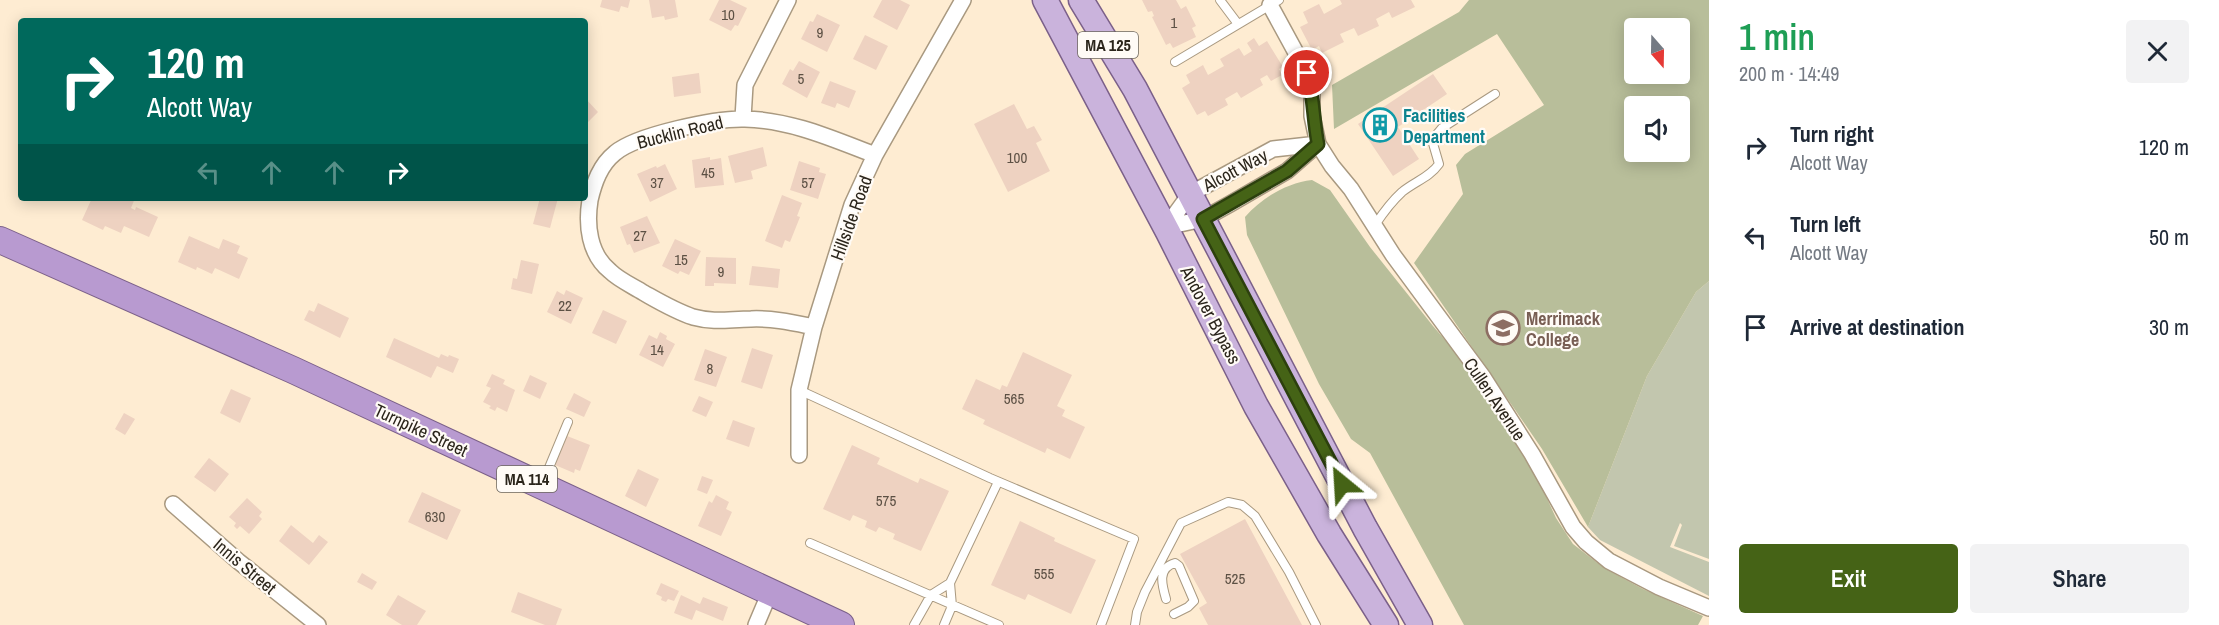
<!DOCTYPE html>
<html lang="en">
<head>
<meta charset="utf-8">
<style>
	body { margin:0; font-family:"Archivo Narrow",sans-serif; background:#f2f2f3; color:#1f2937; height:100vh; display:flex; flex-direction:column; font-size:22px; white-space:nowrap }
	* { box-sizing:border-box; margin:0 }
	p { font-size:20px; color:#747a83 }
	.icon { flex:none; width:33px; height:33px; fill:none; stroke:currentColor; stroke-width:2; stroke-linecap:round; stroke-linejoin:round }
	.map { position:relative; flex:1; overflow:hidden }
	.sheet { display:flex; flex-direction:column; background:#fff; width:510px }
	.sheet>* { flex:none }
	.top-card { position:absolute; left:18px; top:18px; width:570px; height:183px; border-radius:6px; box-shadow:0 3px 15px #0003; background:#00695c; color:#fff; overflow:hidden }
	.needle { width:39px; rotate:160deg }
	.controls { position:absolute; left:1624px; top:18px; display:grid; gap:12px }
	.controls a { display:grid; place-items:center; width:66px; height:66px; border-radius:6px; background:#fff; box-shadow:0 3px 15px #0003; font-size:30px }
	.pin { position:absolute; display:grid; place-items:center; width:51px; height:51px; color:#fff; margin:-26px; border:3px solid #fff; border-radius:50%; box-shadow:0 2px 6px #0007 }
	.me { position:absolute; width:66px; margin:-33px; rotate:333deg; stroke-linejoin:round; filter:drop-shadow(0 0 4px #0008) }
	.turn { display:flex; align-items:center; gap:21px; height:126px; padding:0 30px; font-size:27px }
	.turn .icon { width:78px; height:78px; stroke-width:2.5 }
	.turn b { display:block; font-size:42px; line-height:51px }
	.lanes { display:flex; align-items:center; height:57px; padding:0 30px; background:#0003; justify-content:center; gap:30px; direction:ltr }
	.lanes .off { opacity:.35 }
	.round { display:grid; place-items:center; flex:none; width:63px; height:63px; border-radius:6px; background:#f2f2f3 }
	.headline { display:flex; align-items:center; justify-content:space-between; height:102px; padding:0 30px }
	h1 { font-size:36px; font-weight:600; line-height:45px; color:#1e9e55 }
	.button { display:flex; gap:12px; margin-top:auto; padding:12px 30px }
	.button a { flex:1; height:69px; border-radius:6px; background:#456316; color:#fff; font-size:24px; font-weight:600; line-height:69px; text-align:center }
	.button a+a { background:#f2f2f3; color:#1f2937 }
	ul { padding:0; list-style:none }
	li { display:flex; align-items:center; gap:18px; height:90px; padding:0 30px }
	li div { flex:1 }
	li b { display:block; font-size:22px }
	li em { font-style:normal }
	main { display:flex; flex:1; min-height:0 }
	.map>svg:first-child { display:block }
</style>
</head>
<body>
<main>
<div class="map">
<svg width="1709" height="625" viewBox="0 0 1709 625">
	<rect width="100%" height="100%" fill="#feecd2"/>
	<path fill="#c2c6ae" d="M 1709,281 L 1709,559 L 1674,546 L 1682,525 L 1680,523 L 1670,547 L 1709,562 L 1709,596 L 1600,540 L 1588,527 L 1647,376 L 1696,292 Z"/>
	<path fill="#b8be9a" fill-rule="evenodd" d="M 1469,0 L 1709,0 L 1709,281 L 1696,292 L 1647,376 L 1588,527 L 1542,449 L 1414,263 L 1463,194 L 1456,165 L 1465,154 L 1544,105 L 1497,34 L 1334,129 L 1332,85 L 1459,12 ZM 1635,28 L 1680,28 L 1680,74 L 1635,74 ZM 1635,106 L 1680,106 L 1680,152 L 1635,152 Z
		M 1312,180 L 1330,190 L 1370,247 L 1433,326 L 1470,369 L 1533,468 L 1556,518 L 1573,544 L 1604,568 L 1643,589 L 1703,616 L 1698,625 L 1464,625 L 1370,453 L 1351,439 L 1319,384 L 1247,235 L 1245,217 C 1262,198 1286,183 1312,180 Z"/>
	<path fill="#eed2c1" d="M 602,0 L 630,0 L 628,8 L 621,6 L 619,12 L 600,7 Z
		M 649,0 L 675,0 L 678,17 L 665,20 L 664,16 L 652,18 Z
		M 719,0 L 730,0 L 747,8 L 738,26 L 735,25 L 731,31 L 709,20 Z
		M 882,0 L 900,0 L 910,5 L 897,30 L 873,17 Z
		M 1142,0 L 1176,0 L 1181,9 L 1186,6 L 1196,26 L 1192,28 L 1196,37 L 1173,48 L 1170,43 L 1166,45 L 1152,17 L 1154,16 L 1152,11 L 1148,12 Z
		M 1340,0 L 1411,0 L 1415,7 L 1392,18 L 1389,12 L 1376,19 L 1379,26 L 1358,36 L 1354,28 L 1340,34 L 1344,42 L 1322,53 L 1319,46 L 1312,50 L 1300,27 L 1308,23 L 1303,12 L 1319,4 L 1324,14 L 1342,4 Z
		M 817,14 L 840,25 L 827,52 L 801,39 L 810,21 L 813,22 Z
		M 865,35 L 888,46 L 876,70 L 853,59 Z
		M 1254,38 L 1259,46 L 1267,41 L 1283,67 L 1279,69 L 1282,75 L 1271,81 L 1267,75 L 1260,79 L 1263,85 L 1241,98 L 1237,92 L 1225,99 L 1228,105 L 1208,116 L 1205,111 L 1197,115 L 1182,88 L 1190,83 L 1186,75 L 1203,65 L 1208,75 L 1224,66 L 1220,59 L 1239,48 L 1244,56 L 1252,51 L 1247,43 Z
		M 799,61 L 820,72 L 807,98 L 782,84 L 790,69 L 793,71 Z
		M 699,73 L 701,93 L 674,97 L 672,77 Z
		M 1433,74 L 1447,94 L 1398,127 L 1419,159 L 1393,176 L 1358,124 Z
		M 830,81 L 856,91 L 849,108 L 837,103 L 835,108 L 821,103 Z
		M 585,98 L 598,112 L 585,125 Z
		M 1014,104 L 1027,129 L 1034,126 L 1042,140 L 1036,143 L 1050,171 L 1008,192 L 974,124 Z
		M 763,147 L 767,166 L 751,171 L 753,179 L 735,183 L 728,156 Z
		M 710,157 L 710,160 L 721,158 L 724,185 L 695,188 L 692,160 Z
		M 799,161 L 820,168 L 819,172 L 826,174 L 818,199 L 790,190 Z
		M 665,164 L 677,189 L 650,202 L 637,174 L 656,166 L 657,168 Z
		M 782,195 L 802,203 L 797,216 L 800,217 L 790,242 L 785,240 L 782,248 L 765,241 Z
		M 92,198 L 113,200 L 114,198 L 135,198 L 131,208 L 135,210 L 136,207 L 158,217 L 149,237 L 124,226 L 121,233 L 105,226 L 103,230 L 82,220 Z
		M 540,198 L 558,198 L 550,228 L 533,224 Z
		M 647,216 L 660,243 L 634,253 L 630,244 L 627,245 L 620,227 Z
		M 189,236 L 219,249 L 223,239 L 240,246 L 237,253 L 248,258 L 239,279 L 215,268 L 212,274 L 197,267 L 196,270 L 178,262 Z
		M 675,239 L 701,251 L 689,275 L 680,271 L 678,274 L 662,266 Z
		M 706,257 L 736,258 L 736,284 L 714,283 L 714,286 L 705,286 Z
		M 521,260 L 539,264 L 532,294 L 511,289 L 513,278 L 517,279 Z
		M 752,266 L 780,269 L 778,288 L 749,285 Z
		M 566,290 L 583,298 L 571,324 L 547,312 L 557,291 L 564,295 Z
		M 318,303 L 349,318 L 340,338 L 304,320 L 309,310 L 314,312 Z
		M 603,310 L 627,321 L 616,344 L 592,333 Z
		M 660,332 L 667,336 L 666,339 L 675,344 L 663,367 L 639,355 L 649,335 L 657,339 Z
		M 394,338 L 439,358 L 441,354 L 448,357 L 449,355 L 459,359 L 453,373 L 437,366 L 431,378 L 386,357 Z
		M 752,348 L 773,355 L 762,389 L 741,382 Z
		M 705,349 L 727,357 L 716,387 L 694,380 Z
		M 1023,352 L 1072,375 L 1057,406 L 1065,410 L 1062,416 L 1085,427 L 1070,459 L 1047,448 L 1045,453 L 983,424 L 985,420 L 962,409 L 976,379 L 1000,390 L 1002,385 L 1007,387 Z
		M 492,374 L 505,380 L 503,384 L 515,390 L 507,412 L 497,407 L 495,411 L 489,408 L 491,406 L 483,402 L 491,388 L 486,386 Z
		M 530,375 L 547,383 L 540,399 L 523,391 Z
		M 231,389 L 251,398 L 240,423 L 220,413 Z
		M 574,393 L 591,402 L 584,417 L 566,409 Z
		M 699,396 L 713,402 L 706,417 L 692,411 Z
		M 124,413 L 135,419 L 125,435 L 115,429 Z
		M 733,420 L 755,428 L 749,447 L 726,439 Z
		M 567,436 L 590,445 L 580,471 L 575,469 L 574,473 L 555,465 Z
		M 852,445 L 880,458 L 877,464 L 918,483 L 920,478 L 949,491 L 921,551 L 893,539 L 895,534 L 879,527 L 876,532 L 865,527 L 867,521 L 853,515 L 850,521 L 823,509 Z
		M 209,458 L 229,474 L 215,492 L 194,477 Z
		M 638,469 L 659,479 L 646,507 L 625,496 Z
		M 702,476 L 713,480 L 707,494 L 697,490 Z
		M 422,492 L 461,510 L 447,540 L 408,522 Z
		M 716,495 L 729,502 L 726,509 L 732,512 L 721,536 L 698,526 L 709,501 L 712,503 Z
		M 247,498 L 262,512 L 259,516 L 262,519 L 249,534 L 240,526 L 237,529 L 234,526 L 236,523 L 229,517 Z
		M 1245,519 L 1302,625 L 1208,625 L 1199,608 L 1207,603 L 1180,554 Z
		M 1020,521 L 1055,538 L 1054,541 L 1096,560 L 1071,614 L 1028,594 L 1025,600 L 991,585 Z
		M 291,525 L 313,543 L 319,535 L 328,542 L 309,565 L 279,541 Z
		M 362,573 L 377,582 L 372,590 L 357,582 Z
		M 661,583 L 679,591 L 674,601 L 668,599 L 666,602 L 661,600 L 662,597 L 656,594 Z
		M 518,592 L 562,609 L 556,625 L 545,625 L 511,612 Z
		M 398,595 L 426,611 L 417,625 L 402,625 L 386,615 Z
		M 681,595 L 700,604 L 703,597 L 728,607 L 723,621 L 696,610 L 692,620 L 674,613 Z"/>
	<g fill="none" stroke-linecap="round" stroke-linejoin="round">
		<defs>
			<path id="service" d="M 1220,0 L 1238,24
				M 1175,62 L 1279,0
				M 1375,225 C 1383,213 1391,202 1402,192 C 1414,182 1430,177 1439,164 L 1432,140 L 1442,128 L 1495,94
				M 799,390 L 990,478 L 1134,539 L 1101,625
				M 543,482 L 568,422
				M 810,543 L 999,625
				M 1166,599 C 1162,585 1157,568 1175,563 L 1179,566 L 1194,601 L 1188,607 L 1174,614
				M 914,625 L 931,595 L 950,583
				M 944,625 L 952,606 L 950,583 L 998,482
				M 1135,625 L 1137,612 L 1145,592 L 1181,523 L 1228,502 L 1242,505 L 1255,516 L 1289,572 L 1316,625"/>
			<path id="minor" d="M 1270,5 L 1307,73 L 1312,90 L 1312,116 L 1318,144 L 1332,166 L 1351,189 L 1393,255 L 1483,377 L 1532,454 L 1573,527 L 1586,542 L 1609,561 L 1659,587 L 1709,608
				M 743,118 L 745,85 L 788,0
				M 1318,144 L 1287,171 L 1230,204 L 1203,219 L 1166,227 L 1190,194 L 1273,149 Z
				M 814,327 C 794,323 772,318 751,319 C 730,319 715,323 693,317 C 675,311 660,302 644,293 C 633,286 619,280 610,271 C 589,254 586,225 590,200 C 594,183 600,165 615,153 C 636,135 716,118 745,119 C 791,120 833,139 875,155
				M 799,455 L 799,390 L 814,327 L 852,205 L 875,155 L 963,0
				M 173,504 L 238,561 L 318,625
				M 756,625 L 770,592"/>
			<path id="primary" d="M 1045,0 L 1168,232 L 1256,406 L 1329,534 L 1386,625
				M 1081,0 L 1135,89 L 1365,528 L 1420,625"/>
			<path id="trunk" d="M 0,240 L 293,370 L 841,625"/>
		</defs>
		<use href="#service" stroke="#a99980" stroke-width="10"/>
		<use href="#minor" stroke="#a99980" stroke-width="18"/>
		<use href="#primary" stroke="#7b6089" stroke-width="27"/>
		<use href="#trunk" stroke="#7b6089" stroke-width="28"/>
		<use href="#service" stroke="#fff" stroke-width="8"/>
		<use href="#minor" stroke="#fff" stroke-width="15"/>
		<use href="#primary" stroke="#cab3dc" stroke-width="24"/>
		<use href="#trunk" stroke="#b89ad0" stroke-width="26"/>
	</g>
	<g fill="none" stroke-linecap="round" stroke-linejoin="round">
		<defs>
			<path id="route" d="M 1307,73 C 1314,96 1313,120 1318,144 L 1287,171 L 1203,219 L 1342,484"/>
		</defs>
		<use href="#route" stroke="#2d400e" stroke-width="15"/>
		<use href="#route" stroke="#456316" stroke-width="10"/>
	</g>
	<defs>
		<symbol id="building-ring" viewBox="-11 -11 22 22"><circle r="9.5" fill="#fffbf6" stroke="#0f9aa8" stroke-width="1.5"/><path d="M-4-6H4V6H1V3H-1V6H-4ZM-2.5-4.3h1.7v1.8h-1.7ZM.8-4.3h1.7v1.8H.8ZM-2.5-1h1.7V.8h-1.7ZM.8-1h1.7V.8H.8Z" fill="#0f9aa8"/></symbol>
		<symbol id="university-ring" viewBox="-11 -11 22 22"><circle r="9.5" fill="#fffbf6" stroke="#8d6e63" stroke-width="1.5"/><path d="M0-5L7-2L0 1L-7-2ZM-4 1L0 2.5L4 1V4Q0 6-4 4Z" fill="#8d6e63"/></symbol>
	</defs>
	<g fill-rule="evenodd">
		<use href="#building-ring" x="1361" y="106" width="38" height="38"/>
		<use href="#university-ring" x="1484" y="309" width="38" height="38"/>
	</g>
	<g text-anchor="middle" dominant-baseline="central" stroke-width="4.5" stroke-linejoin="round" paint-order="stroke">
		<g font-size="15" fill="#5c5044">
			<text x="728" y="14">10</text>
			<text x="1174" y="22">1</text>
			<text x="820" y="32">9</text>
			<text x="801" y="78">5</text>
			<text x="1017" y="157">100</text>
			<text x="708" y="172">45</text>
			<text x="657" y="182">37</text>
			<text x="808" y="182">57</text>
			<text x="640" y="235">27</text>
			<text x="681" y="259">15</text>
			<text x="721" y="271">9</text>
			<text x="565" y="305">22</text>
			<text x="657" y="349">14</text>
			<text x="710" y="368">8</text>
			<text x="1014" y="398">565</text>
			<text x="886" y="500">575</text>
			<text x="435" y="516">630</text>
			<text x="1044" y="573">555</text>
			<text x="1235" y="578">525</text>
		</g>
		<g fill="#fffbf6" stroke="#6b655d" stroke-width="1.5">
			<rect x="1078" y="32" width="60" height="26" rx="4.5"/>
			<rect x="497" y="466" width="60" height="26" rx="4.5"/>
		</g>
		<g font-size="16" font-weight="bold" fill="#2b251b">
			<text x="1108" y="45">MA 125</text>
			<text x="527" y="479">MA 114</text>
		</g>
		<g font-size="18" font-weight="bold" fill="#0d838f" stroke="#fffbf6" text-anchor="start">
			<text x="1403" y="115">Facilities<tspan x="1403" dy="21">Department</tspan></text>
		</g>
		<g font-size="18" fill="#2b251b" stroke="#fffbf6">
			<text transform="translate(680 132) rotate(-14)">Bucklin Road</text>
			<text transform="translate(1235 170) rotate(-28)">Alcott Way</text>
			<text transform="translate(851 218) rotate(-70)">Hillside Road</text>
			<text transform="translate(1211 315) rotate(62)">Andover Bypass</text>
			<text transform="translate(1495 399) rotate(56)">Cullen Avenue</text>
			<text transform="translate(421 430) rotate(25)">Turnpike Street</text>
			<text transform="translate(245 566) rotate(40)">Innis Street</text>
		</g>
		<g font-size="18" font-weight="bold" fill="#785e54" stroke="#fffbf6" text-anchor="start">
			<text x="1526" y="318">Merrimack<tspan x="1526" dy="21">College</tspan></text>
		</g>
	</g>
</svg>
<div class="controls">
<a><svg class="needle" viewBox="-14 -14 28 28"><path d="M0-13l5 13h-10z" fill="#e53935"/><path d="M0 13l5-13h-10z" fill="#747a83"/></svg></a>
<a><svg class="icon" aria-label="sound" viewBox="0 0 24 24"><path d="M4 9h4l5-4v14l-5-4H4zM17 9q2 3 0 6"/></svg></a>
</div>
<div class="pin" style="left:1307px;top:73px;background:#d93025"><svg class="icon" aria-label="arrive" viewBox="0 0 24 24"><path d="M6 21V4h12l-3 4 3 4H6"/></svg></div>
<svg class="me" style="left:1342px;top:484px" viewBox="-20 -20 40 40"><path d="M0-17L14 15 0 8-14 15z" fill="#456316" stroke="#fff" stroke-width="4"/></svg>
<div class="top-card">
<div class="turn"><svg class="icon" aria-label="right" viewBox="0 0 24 24"><path d="M7 20v-9h11M14 6l5 5-5 5"/></svg><div><b>120 m</b>Alcott Way</div></div>
<div class="lanes"><svg class="icon off" aria-label="left" viewBox="0 0 24 24"><path d="M17 20v-9H6M10 6l-5 5 5 5"/></svg><svg class="icon off" aria-label="ahead" viewBox="0 0 24 24"><path d="M12 20V5M6 11l6-6 6 6"/></svg><svg class="icon off" aria-label="ahead" viewBox="0 0 24 24"><path d="M12 20V5M6 11l6-6 6 6"/></svg><svg class="icon" aria-label="right" viewBox="0 0 24 24"><path d="M7 20v-9h11M14 6l5 5-5 5"/></svg></div>
</div>
</div>
<section class="sheet">
<div class="headline"><div><h1>1 min</h1><p>200 m · 14:49</p></div><a class="round"><svg class="icon" aria-label="close" viewBox="0 0 24 24"><path d="M6 6l12 12M18 6L6 18"/></svg></a></div>
<ul>
<li><svg class="icon" aria-label="right" viewBox="0 0 24 24"><path d="M7 20v-9h11M14 6l5 5-5 5"/></svg><div><b>Turn right</b><p>Alcott Way</p></div><em>120 m</em></li>
<li><svg class="icon" aria-label="left" viewBox="0 0 24 24"><path d="M17 20v-9H6M10 6l-5 5 5 5"/></svg><div><b>Turn left</b><p>Alcott Way</p></div><em>50 m</em></li>
<li><svg class="icon" aria-label="arrive" viewBox="0 0 24 24"><path d="M6 21V4h12l-3 4 3 4H6"/></svg><div><b>Arrive at destination</b></div><em>30 m</em></li>
</ul>
<div class="button"><a>Exit</a><a>Share</a></div>
</section>
</main>
</body>
</html>
